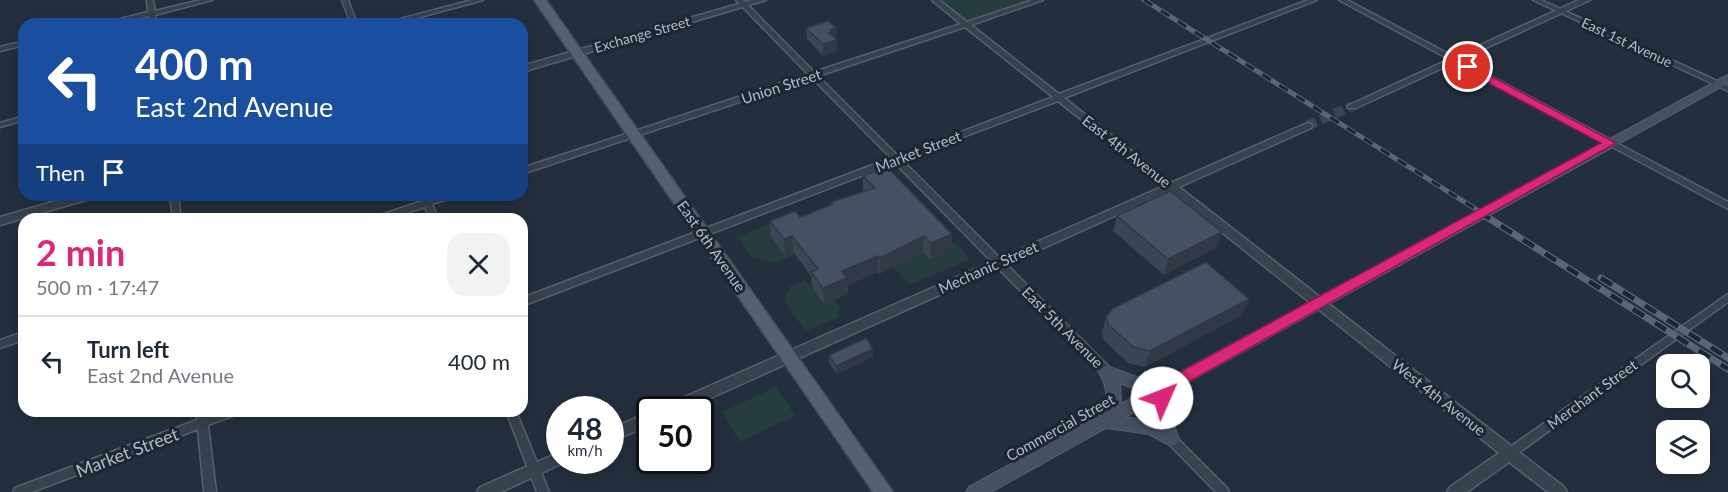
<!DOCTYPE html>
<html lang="en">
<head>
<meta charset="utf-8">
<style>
	body { margin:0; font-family:Lato,sans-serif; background:#f2f2f3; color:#1f2937; height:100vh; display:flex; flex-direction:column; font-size:22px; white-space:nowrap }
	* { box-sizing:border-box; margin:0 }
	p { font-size:20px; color:#747a83 }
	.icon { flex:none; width:33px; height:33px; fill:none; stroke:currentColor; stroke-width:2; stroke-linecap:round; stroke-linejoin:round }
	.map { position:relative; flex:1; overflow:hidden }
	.details { position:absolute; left:18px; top:213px; width:510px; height:204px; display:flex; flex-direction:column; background:#fff; border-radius:18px; box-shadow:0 3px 15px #0003 }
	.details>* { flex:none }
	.top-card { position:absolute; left:18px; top:18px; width:510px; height:183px; border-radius:18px; box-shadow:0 3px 15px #0003; background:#1a4fa0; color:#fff; overflow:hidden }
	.tools { position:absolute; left:1656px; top:354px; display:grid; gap:12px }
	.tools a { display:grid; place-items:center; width:54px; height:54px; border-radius:12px; background:#fff; box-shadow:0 3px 15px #0003; font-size:30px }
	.speed { position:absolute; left:546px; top:396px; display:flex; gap:12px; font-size:30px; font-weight:700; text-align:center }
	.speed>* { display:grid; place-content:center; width:78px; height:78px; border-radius:50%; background:#fff; box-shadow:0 3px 15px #0003; line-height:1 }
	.speed small { font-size:15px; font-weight:400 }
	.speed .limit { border:3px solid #111; border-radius:9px; background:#fff; color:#111 }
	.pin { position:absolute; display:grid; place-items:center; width:51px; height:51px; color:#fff; margin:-26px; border:3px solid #fff; border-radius:50%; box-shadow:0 2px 6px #0007 }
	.me { position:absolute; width:66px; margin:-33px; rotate:46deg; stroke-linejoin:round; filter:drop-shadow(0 0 4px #0008) }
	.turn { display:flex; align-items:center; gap:21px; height:126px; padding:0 18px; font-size:27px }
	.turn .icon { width:78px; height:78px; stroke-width:2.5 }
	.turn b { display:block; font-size:42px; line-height:51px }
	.then { display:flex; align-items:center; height:57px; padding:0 18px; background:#0003; gap:12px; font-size:22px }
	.round { display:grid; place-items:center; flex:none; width:63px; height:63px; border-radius:18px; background:#f2f2f3 }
	.overview { display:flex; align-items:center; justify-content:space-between; height:102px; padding:0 18px }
	h1 { font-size:36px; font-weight:700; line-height:45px; color:#db2777 }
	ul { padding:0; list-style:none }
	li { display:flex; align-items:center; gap:18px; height:90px; padding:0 18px; border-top:2px solid #e0e1e3 }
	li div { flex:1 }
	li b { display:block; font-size:22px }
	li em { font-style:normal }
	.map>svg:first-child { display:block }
</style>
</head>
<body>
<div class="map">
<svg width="1728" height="492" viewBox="0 0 1728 492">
	<rect width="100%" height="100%" fill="#242f3e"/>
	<path fill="#263c3f" d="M 940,0 L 1032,0 L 970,20 L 964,19 Z
		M 773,222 L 795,255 L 775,263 L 753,258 L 737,237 Z
		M 954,242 L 970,259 L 910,285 L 892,266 L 923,252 L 930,259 L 946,245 Z
		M 805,280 L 824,304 L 834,300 L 842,310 L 837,312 L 840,316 L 809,330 L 804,329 L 784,301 L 790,286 Z
		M 776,387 L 795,416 L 740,442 L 722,412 Z"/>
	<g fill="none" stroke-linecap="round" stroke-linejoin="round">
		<path stroke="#3a4453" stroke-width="10" stroke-dasharray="10 5" stroke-linecap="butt" d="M 1307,126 L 1352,106"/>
		<defs>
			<path id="minor" d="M 147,0 L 153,0 L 155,11 L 200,0 L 212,0 L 155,15 L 156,24 L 150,24 L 149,16 L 115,24 L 103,24 L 104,23 L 148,12 Z
				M 342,0 L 348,0 L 357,24 L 351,24 Z
				M 472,0 L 483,0 L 395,24 L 384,24 L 385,23 Z
				M 736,0 L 743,0 L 814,72 L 961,24 L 932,0 L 939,0 L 967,22 L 1033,0 L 1043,0 L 971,25 L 1059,94 L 1308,0 L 1317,0 L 1064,98 L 1175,185 L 1176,187 L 1175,189 L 1169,189 L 1058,101 L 902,160 L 1111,369 L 1112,372 L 1111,375 L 1107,376 L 1103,375 L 895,163 L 522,306 L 522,298 L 891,158 L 812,78 L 522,174 L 522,168 L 808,74 ZM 965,27 L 1053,97 L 898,156 L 818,76 Z
				M 1339,0 L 1347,0 L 1728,202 L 1728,209 Z
				M 1533,0 L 1541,0 L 1728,86 L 1728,91 Z
				M 24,41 L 24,45 L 0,51 L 0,47 Z
				M 24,116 L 24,120 L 0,127 L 0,123 Z
				M 170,195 L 178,195 L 181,219 L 173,219 Z
				M 420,195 L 428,195 L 430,199 L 442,195 L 455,195 L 454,197 L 432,204 L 438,219 L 430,219 L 425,207 L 387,219 L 374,219 L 375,217 L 422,201 Z
				M 1728,294 L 1728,302 L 1514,456 L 1510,458 L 1506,456 L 1504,453 L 1506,450 Z
				M 24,332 L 24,340 L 0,348 L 0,340 Z
				M 196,411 L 206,411 L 207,417 L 222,411 L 239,411 L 238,414 L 208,425 L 216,492 L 204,492 L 198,429 L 32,492 L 13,492 L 15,488 L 197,420 Z
				M 506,411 L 516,411 L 549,492 L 537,492 Z
				M 1171,434 L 1175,436 L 1227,488 L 1229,492 L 1216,492 L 1167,442 L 1166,439 L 1167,436 Z"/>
			<path id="tertiary" d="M 752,0 L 766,0 L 522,72 L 522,66 Z
				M 1579,0 L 1590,0 L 1356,108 L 1348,108 L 1347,106 Z
				M 1307,123 L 1311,124 L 1312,126 L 1311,128 L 1179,187 L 1564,487 L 1567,492 L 1548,492 L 1509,462 L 1467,492 L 1447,492 L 1450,487 L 1499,453 L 1170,191 L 684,410 L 662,410 L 664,406 Z
				M 76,195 L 95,195 L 93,198 L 0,225 L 0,217 Z
				M 650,412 L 650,425 L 610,442 L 610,429 Z
				M 560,452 L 560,460 L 566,460 L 565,462 L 501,492 L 477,492 L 480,487 Z"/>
			<path id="secondary" d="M 1728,75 L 1728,83 L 1172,391 L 1170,414 L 1179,439 L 1177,444 L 1171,446 L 1149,434 L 1106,428 L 991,492 L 966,492 L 969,487 L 1100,415 C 1110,401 1107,386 1099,372 L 1102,368 L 1107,366 L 1145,380 L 1164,381 ZM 1120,383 L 1143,392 L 1121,404 ZM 1154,401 L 1155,422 L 1125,417 Z"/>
			<path id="primary" d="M 534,0 L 546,0 L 893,492 L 873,492 Z"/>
		</defs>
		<use href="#minor" stroke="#565f6c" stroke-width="3"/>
		<use href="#tertiary" stroke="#565f6c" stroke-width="3"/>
		<use href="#secondary" stroke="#565f6c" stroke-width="2"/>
		<use href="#primary" stroke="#414a57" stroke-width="3"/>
		<use href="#minor" fill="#38414e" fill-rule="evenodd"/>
		<use href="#tertiary" fill="#38414e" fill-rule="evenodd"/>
		<use href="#secondary" fill="#465061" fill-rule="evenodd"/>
		<use href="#primary" fill="#56606e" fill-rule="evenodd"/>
		<defs>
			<path id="rail-far1" d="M 1144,0 L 1482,213"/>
			<path id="rail" d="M 1479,212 L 1728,369
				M 1601,278 L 1728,358"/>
		</defs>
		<use href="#rail-far1" stroke="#5a6575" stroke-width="5"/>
		<use href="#rail" stroke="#5a6575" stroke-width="7"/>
		<use href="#rail-far1" stroke="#1d2633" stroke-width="3" stroke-dasharray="10" stroke-linecap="butt"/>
		<use href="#rail" stroke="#1d2633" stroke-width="4.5" stroke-dasharray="13" stroke-linecap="butt"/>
	</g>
	<path fill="#3b4654" d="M 806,28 L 836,39 L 837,51 L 823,56 L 807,39 Z
		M 863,176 L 952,234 L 951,250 L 930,259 L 923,252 L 879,274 L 878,272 L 848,285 L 848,294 L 824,304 L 812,288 L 811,276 L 793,252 L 785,255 L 771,237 L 770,221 L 800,217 L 831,205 L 831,202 L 863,192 Z
		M 1117,216 L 1222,232 L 1216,248 L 1164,275 L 1113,231 Z
		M 1249,299 L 1242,315 L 1145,367 L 1128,363 L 1104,340 L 1102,333 L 1106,317 Z
		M 873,349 L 873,357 L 837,374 L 829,363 L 829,355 Z"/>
	<path fill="#303945" d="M 836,28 L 837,51 L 823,56 L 823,44 L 831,30 Z
		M 1222,232 L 1216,248 L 1164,275 L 1168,259 Z
		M 952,234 L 951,250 L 930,259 L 931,243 Z
		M 792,236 L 793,252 L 785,255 L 784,239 Z
		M 924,236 L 923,252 L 879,274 L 880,258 Z
		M 878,256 L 878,272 L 848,285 L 848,294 L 824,304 L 823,288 L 842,271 Z
		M 1249,299 L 1242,315 L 1145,367 L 1150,351 Z
		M 873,349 L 873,357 L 837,374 L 836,366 Z"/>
	<path fill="#455162" stroke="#303945" stroke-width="1.5" d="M 828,21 L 836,28 L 831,30 L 833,32 L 829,33 L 837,40 L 823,44 L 806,28 Z
		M 887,167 L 952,234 L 931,243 L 924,236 L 880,258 L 878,256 L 842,271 L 847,278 L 823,288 L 811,272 L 818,269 L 792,236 L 784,239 L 770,221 L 795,211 L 800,217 L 833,204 L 831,202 L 875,188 L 863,176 Z
		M 1170,191 L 1222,232 L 1168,259 L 1117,216 Z
		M 1206,262 L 1249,299 L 1150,351 L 1133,347 L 1108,324 L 1106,317 L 1112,309 Z
		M 866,338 L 873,349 L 836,366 L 829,355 Z"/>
	<path fill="#db2777" stroke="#8e194d" stroke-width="1.5" d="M 1468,64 L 1616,143 L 1172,391 L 1168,402 L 1162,404 L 1156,402 L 1154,398 L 1160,383 L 1601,143 L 1464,70 L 1464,65 Z"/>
	<g text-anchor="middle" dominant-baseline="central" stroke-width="6" stroke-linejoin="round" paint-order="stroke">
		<g font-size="14" fill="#b4bcc9" stroke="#1d2633">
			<text transform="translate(642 34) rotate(-16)">Exchange Street</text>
			<text transform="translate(1627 42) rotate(25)">East 1st Avenue</text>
		</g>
		<g font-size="15" fill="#b4bcc9" stroke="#1d2633">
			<text transform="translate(781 86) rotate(-18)">Union Street</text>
			<text transform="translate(918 151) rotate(-21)">Market Street</text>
			<text transform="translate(1127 151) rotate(38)">East 4th Avenue</text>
			<text transform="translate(712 246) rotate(55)">East 6th Avenue</text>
			<text transform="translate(988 267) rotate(-24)">Mechanic Street</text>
			<text transform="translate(1063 327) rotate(45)">East 5th Avenue</text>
			<text transform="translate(1592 394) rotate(-36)">Merchant Street</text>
			<text transform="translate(1439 397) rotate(38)">West 4th Avenue</text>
			<text transform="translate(1060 427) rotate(-29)">Commercial Street</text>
		</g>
		<g font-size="18" fill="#b4bcc9" stroke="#1d2633">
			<text transform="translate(127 452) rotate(-21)">Market Street</text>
		</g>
	</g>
</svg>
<div class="tools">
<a><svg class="icon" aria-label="search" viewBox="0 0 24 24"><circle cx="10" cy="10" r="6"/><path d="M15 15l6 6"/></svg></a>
<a><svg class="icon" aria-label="layers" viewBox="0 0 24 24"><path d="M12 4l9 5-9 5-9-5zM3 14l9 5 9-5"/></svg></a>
</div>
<div class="speed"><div>48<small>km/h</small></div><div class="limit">50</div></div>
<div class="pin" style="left:1468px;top:67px;background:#d93025"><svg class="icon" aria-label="arrive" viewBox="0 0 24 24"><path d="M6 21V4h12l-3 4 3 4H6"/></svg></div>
<svg class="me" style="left:1162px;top:398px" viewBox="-20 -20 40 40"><circle r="19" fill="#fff"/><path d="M0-13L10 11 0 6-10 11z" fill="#db2777"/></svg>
<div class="top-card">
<div class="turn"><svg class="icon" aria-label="left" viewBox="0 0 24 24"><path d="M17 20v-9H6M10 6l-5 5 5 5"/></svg><div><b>400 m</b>East 2nd Avenue</div></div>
<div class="then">Then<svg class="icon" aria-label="arrive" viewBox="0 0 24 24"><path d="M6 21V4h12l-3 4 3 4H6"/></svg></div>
</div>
<section class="details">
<div class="overview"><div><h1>2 min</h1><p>500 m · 17:47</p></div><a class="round"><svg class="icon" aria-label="close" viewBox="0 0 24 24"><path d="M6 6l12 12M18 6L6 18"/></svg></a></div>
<ul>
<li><svg class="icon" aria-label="left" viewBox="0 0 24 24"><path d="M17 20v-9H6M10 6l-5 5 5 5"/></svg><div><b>Turn left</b><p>East 2nd Avenue</p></div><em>400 m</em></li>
</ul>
</section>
</div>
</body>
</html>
